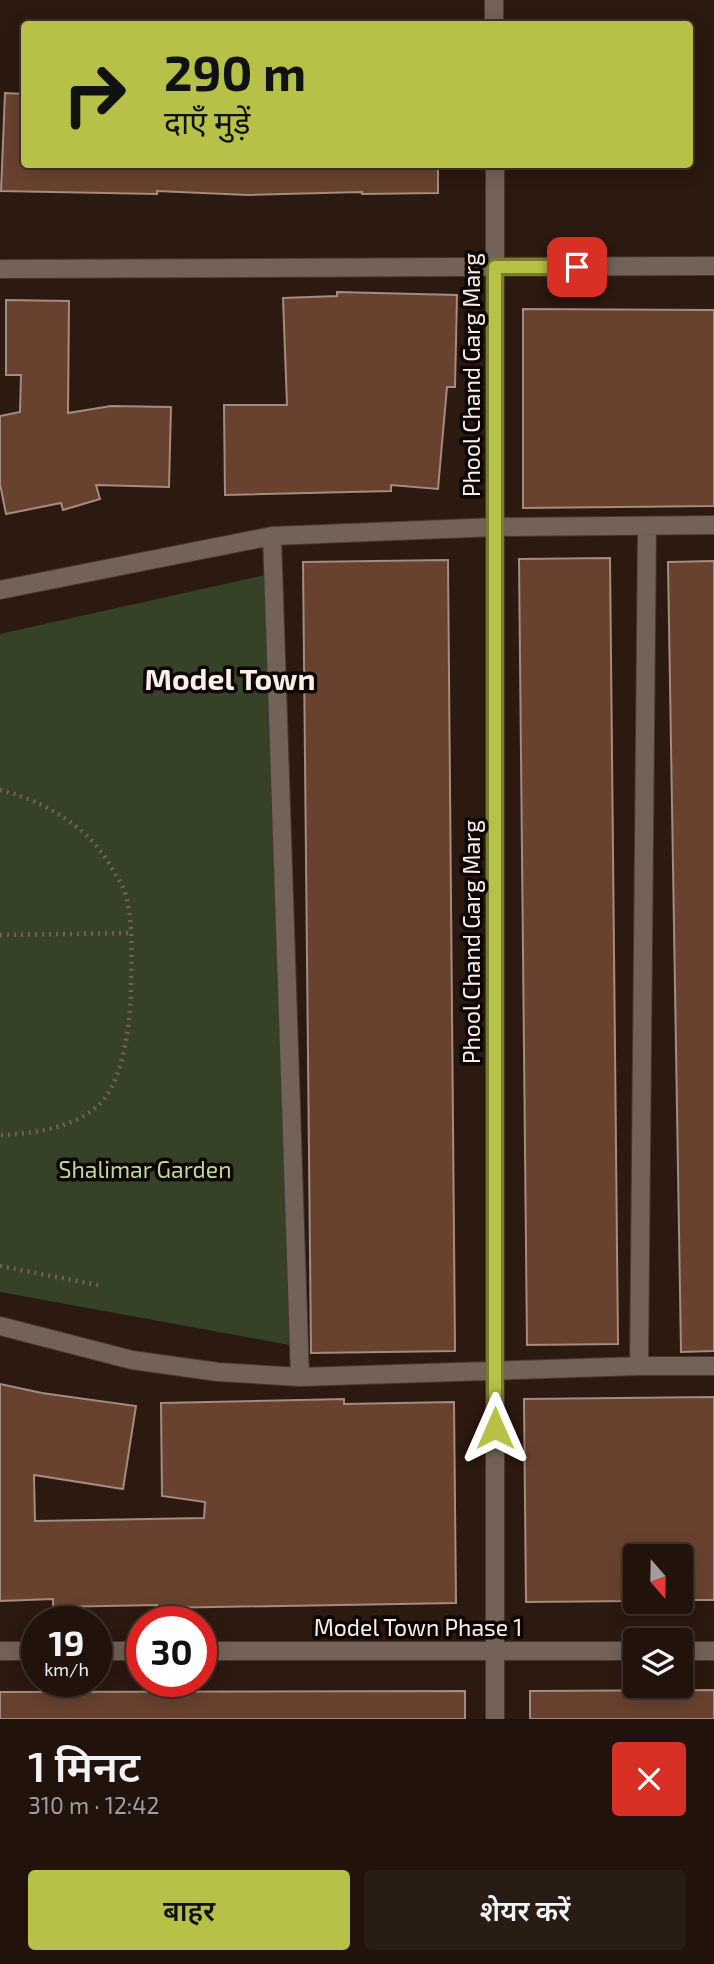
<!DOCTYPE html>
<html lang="hi">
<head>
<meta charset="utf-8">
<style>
	body { margin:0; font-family:"Exo 2","Noto Sans Devanagari",sans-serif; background:#291c15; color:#f1f3f6; height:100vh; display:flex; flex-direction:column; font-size:26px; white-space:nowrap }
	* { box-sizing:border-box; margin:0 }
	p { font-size:23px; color:#a29e9d }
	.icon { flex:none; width:38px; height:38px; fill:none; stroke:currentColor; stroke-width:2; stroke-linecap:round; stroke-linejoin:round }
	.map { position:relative; height:1719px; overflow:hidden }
	.panel { display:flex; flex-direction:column; background:#21130c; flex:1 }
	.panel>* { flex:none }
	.banner { position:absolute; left:21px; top:21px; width:672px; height:147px; border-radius:7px; box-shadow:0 4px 18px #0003,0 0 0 2px #3e322d; background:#b8c147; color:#111; overflow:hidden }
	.needle { width:46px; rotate:160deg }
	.tools { position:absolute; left:623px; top:1544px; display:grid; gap:14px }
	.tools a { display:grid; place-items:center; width:70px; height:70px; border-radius:7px; background:#21130c; box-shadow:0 4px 18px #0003,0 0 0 2px #3e322d; font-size:35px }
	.speed { position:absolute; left:21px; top:1606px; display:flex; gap:14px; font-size:35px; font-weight:700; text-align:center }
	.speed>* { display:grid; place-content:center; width:91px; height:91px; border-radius:50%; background:#21130c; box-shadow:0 4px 18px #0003,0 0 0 2px #3e322d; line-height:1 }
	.speed small { font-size:18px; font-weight:400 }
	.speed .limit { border:10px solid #d22; background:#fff; color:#111 }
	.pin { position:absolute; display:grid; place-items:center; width:60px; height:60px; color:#fff; margin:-30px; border-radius:14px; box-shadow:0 4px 10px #0006 }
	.me { position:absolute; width:77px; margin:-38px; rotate:0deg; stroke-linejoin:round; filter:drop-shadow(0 0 5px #0008) }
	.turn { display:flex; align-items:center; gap:24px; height:147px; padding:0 28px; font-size:32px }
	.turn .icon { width:91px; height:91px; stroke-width:2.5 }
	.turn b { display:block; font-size:49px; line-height:60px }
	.round { display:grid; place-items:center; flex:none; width:74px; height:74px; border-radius:7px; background:#291c15 }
	.overview { display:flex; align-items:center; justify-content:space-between; height:119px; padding:0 28px }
	h1 { font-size:42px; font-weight:600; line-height:52px }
	.primary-button { display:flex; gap:14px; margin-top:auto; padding:14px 28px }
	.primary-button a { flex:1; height:80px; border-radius:7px; background:#b8c147; color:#111; font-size:28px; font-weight:600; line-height:80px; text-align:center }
	.primary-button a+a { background:#291c15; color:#f1f3f6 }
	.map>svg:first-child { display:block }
</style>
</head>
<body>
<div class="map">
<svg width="714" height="1719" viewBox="0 0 714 1719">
	<rect width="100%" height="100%" fill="#2c1910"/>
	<path fill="#354228" d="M 265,575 L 295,1346 L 0,1292 L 0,634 Z"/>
	<path fill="#69422f" stroke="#a48b7f" stroke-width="2" d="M 5,93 L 24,94 L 24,164 L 438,164 L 438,193 L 362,194 L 362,192 L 248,195 L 157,191 L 157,194 L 1,191 Z
		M 337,292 L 457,295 L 455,387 L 447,387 L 438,489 L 391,485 L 391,491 L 225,495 L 224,405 L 287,405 L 283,298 L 337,296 Z
		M 6,300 L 69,301 L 68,413 L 111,406 L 171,407 L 169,487 L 96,485 L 100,499 L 63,510 L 61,503 L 6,514 L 0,484 L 0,416 L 20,412 L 21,375 L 6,375 Z
		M 523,309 L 714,310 L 714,506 L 523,508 Z
		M 610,558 L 618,1344 L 527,1345 L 519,559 Z
		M 448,560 L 455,1351 L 311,1353 L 303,562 Z
		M 714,561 L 714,1351 L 681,1352 L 668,562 Z
		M 0,1384 L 42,1393 L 136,1406 L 123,1489 L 34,1475 L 35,1521 L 204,1518 L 205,1502 L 162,1496 L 161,1403 L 344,1399 L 344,1404 L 454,1402 L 456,1603 L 157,1608 L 157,1605 L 53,1607 L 53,1599 L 0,1601 Z
		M 714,1397 L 714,1600 L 681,1600 L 681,1556 L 635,1556 L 635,1601 L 526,1602 L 524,1399 Z
		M 714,1690 L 714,1719 L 530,1719 L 530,1691 Z
		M 465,1691 L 465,1719 L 0,1719 L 0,1692 Z"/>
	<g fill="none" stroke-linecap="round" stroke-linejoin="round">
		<defs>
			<path id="street" d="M 494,0 L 494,24
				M 495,164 L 495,1719
				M 0,269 L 714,266
				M 272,536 L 300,1377
				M 0,590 L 272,536 L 496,527 L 714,525
				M 0,1326 L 132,1360 L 218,1372 L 300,1377 L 639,1366 L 714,1366
				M 639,1366 L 647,526
				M 0,1651 L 37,1651
				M 96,1651 L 142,1651
				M 201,1651 L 635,1651
				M 681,1651 L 714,1651"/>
		</defs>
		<use href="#street" stroke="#49372e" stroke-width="20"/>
		<path stroke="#716058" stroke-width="4.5" stroke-dasharray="2 5" stroke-linecap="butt" d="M 0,790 C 47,802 91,828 114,872 C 118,879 124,887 126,896 C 134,927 131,959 131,992 C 130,1023 124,1074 104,1099 C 82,1127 33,1134 0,1135
			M 0,935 L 132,933
			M 0,1266 L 98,1285"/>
		<use href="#street" stroke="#736257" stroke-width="18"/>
	</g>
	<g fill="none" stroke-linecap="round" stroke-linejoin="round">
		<defs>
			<path id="route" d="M 495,1428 L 495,267 L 577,267"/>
		</defs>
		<use href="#route" stroke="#787d2e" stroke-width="18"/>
		<use href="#route" stroke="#b8c147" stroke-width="12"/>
	</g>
	<g text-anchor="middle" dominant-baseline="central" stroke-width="7" stroke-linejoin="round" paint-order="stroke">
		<g font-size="23" fill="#fbede7" stroke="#0e0604">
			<text transform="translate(471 375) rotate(-90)">Phool Chand Garg Marg</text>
			<text transform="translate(471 942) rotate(-90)">Phool Chand Garg Marg</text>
			<text x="418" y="1627">Model Town Phase 1</text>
		</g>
		<g font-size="23" fill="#bbd999" stroke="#0e0604">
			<text x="145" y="1169">Shalimar Garden</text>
		</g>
		<g font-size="30" font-weight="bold" fill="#fbede7" stroke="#0e0604">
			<text x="230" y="678">Model Town</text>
		</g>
	</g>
</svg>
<div class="tools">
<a><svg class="needle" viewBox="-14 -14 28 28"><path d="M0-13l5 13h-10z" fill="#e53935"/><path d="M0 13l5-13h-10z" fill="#a29e9d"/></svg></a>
<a><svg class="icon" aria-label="layers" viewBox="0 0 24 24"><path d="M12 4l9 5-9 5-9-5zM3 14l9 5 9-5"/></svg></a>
</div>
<div class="speed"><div>19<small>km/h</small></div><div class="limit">30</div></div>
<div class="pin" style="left:577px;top:267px;background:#d93025"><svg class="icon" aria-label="arrive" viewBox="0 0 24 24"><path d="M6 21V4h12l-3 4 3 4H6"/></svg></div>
<svg class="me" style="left:495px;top:1428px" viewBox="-20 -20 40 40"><path d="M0-17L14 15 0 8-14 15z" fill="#b8c147" stroke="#fff" stroke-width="4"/></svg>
<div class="banner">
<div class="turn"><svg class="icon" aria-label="right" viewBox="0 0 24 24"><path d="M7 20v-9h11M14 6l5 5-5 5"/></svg><div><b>290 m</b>दाएँ मुड़ें</div></div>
</div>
</div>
<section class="panel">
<div class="overview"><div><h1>1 मिनट</h1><p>310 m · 12:42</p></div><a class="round" style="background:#d93025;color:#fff"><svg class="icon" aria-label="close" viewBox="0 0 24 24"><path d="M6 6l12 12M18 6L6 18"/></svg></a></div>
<div class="primary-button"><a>बाहर</a><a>शेयर करें</a></div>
</section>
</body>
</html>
